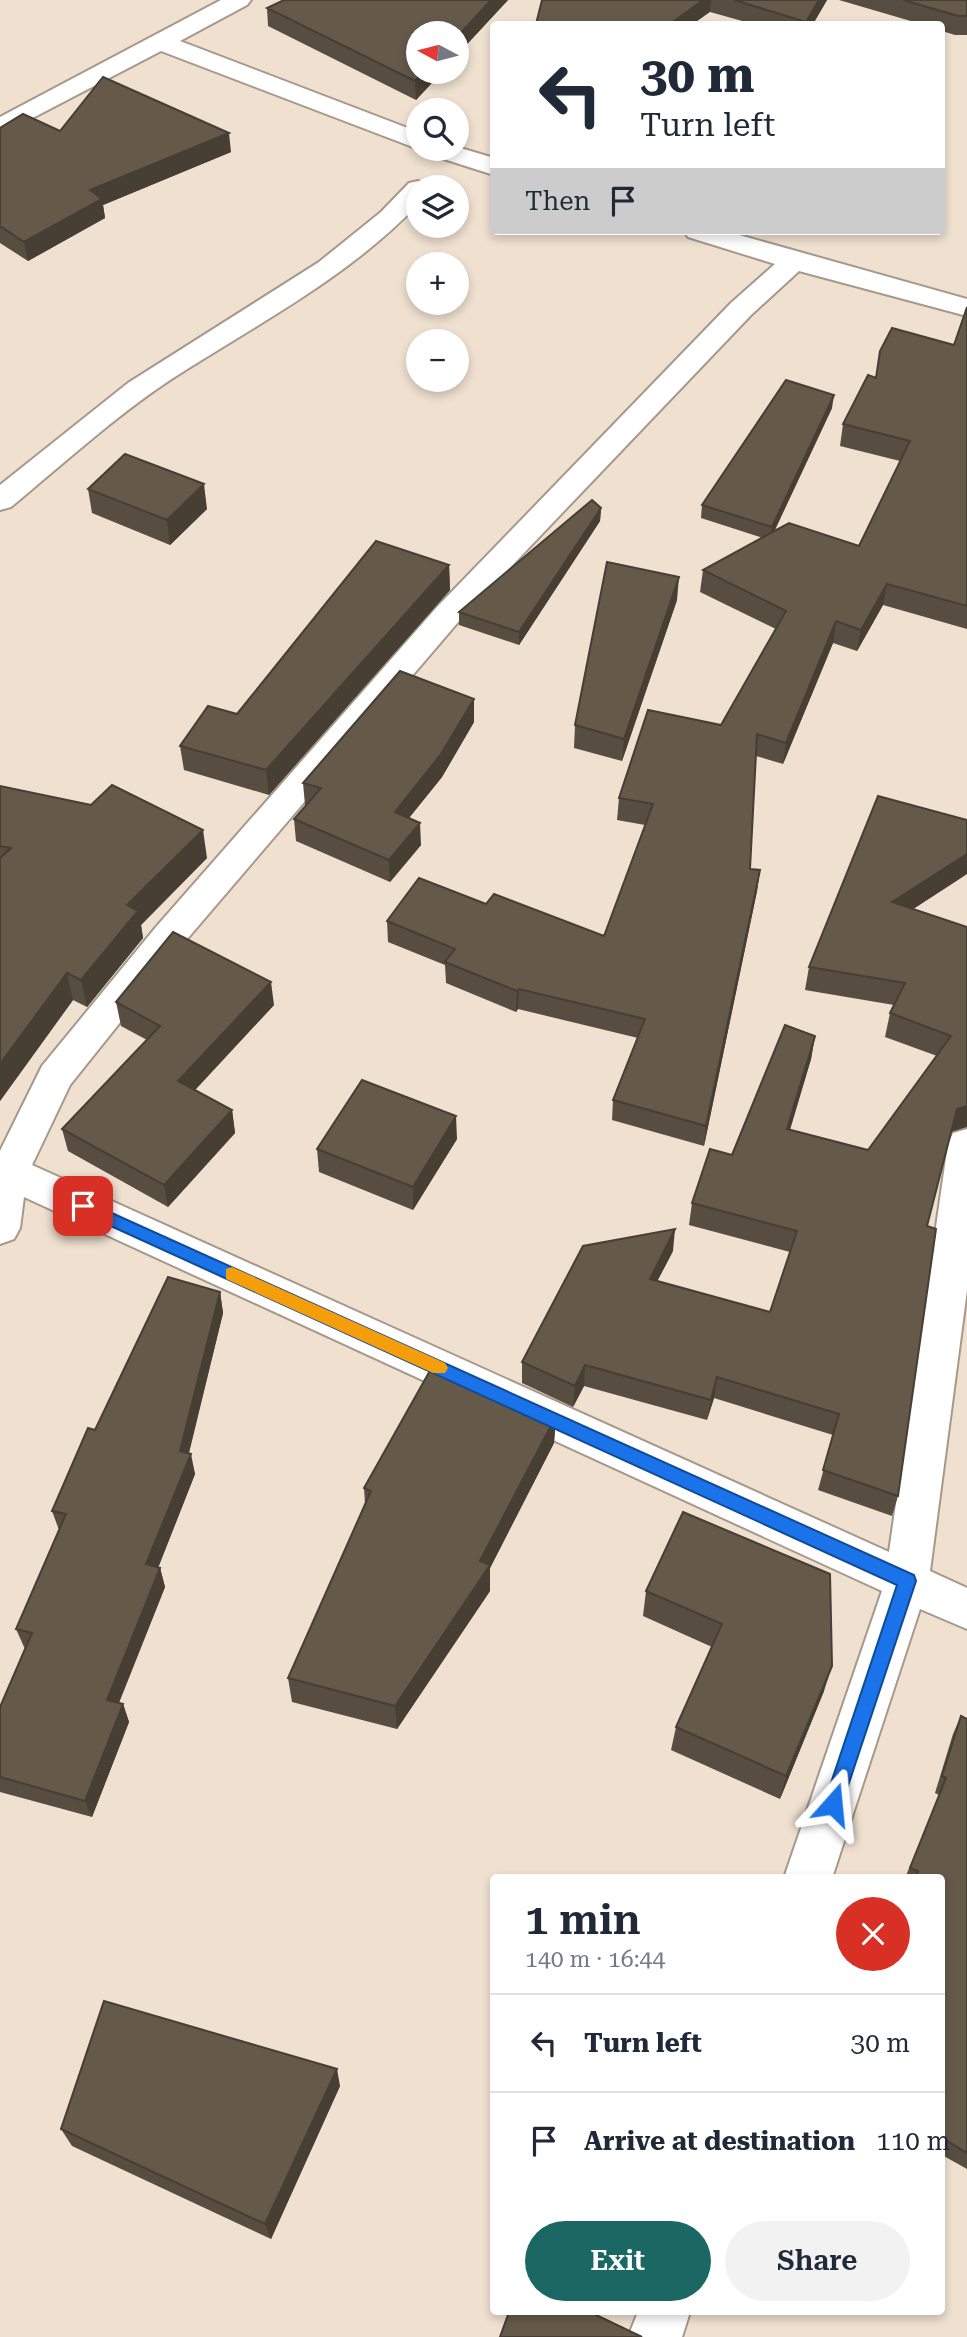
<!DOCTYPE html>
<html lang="en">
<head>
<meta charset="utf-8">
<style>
	body { margin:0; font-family:"Roboto Serif",serif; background:#f2f2f3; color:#1f2937; height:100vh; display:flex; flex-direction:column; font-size:26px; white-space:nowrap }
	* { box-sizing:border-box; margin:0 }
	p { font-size:23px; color:#747a83 }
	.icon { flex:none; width:38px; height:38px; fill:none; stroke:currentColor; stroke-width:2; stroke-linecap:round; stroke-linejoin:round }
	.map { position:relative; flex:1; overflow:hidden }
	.drawer { position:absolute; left:490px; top:1874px; width:455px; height:441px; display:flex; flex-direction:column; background:#fff; border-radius:7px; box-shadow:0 4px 10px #0003 }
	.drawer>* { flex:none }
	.top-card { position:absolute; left:490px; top:21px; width:455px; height:214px; border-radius:7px; box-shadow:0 4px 10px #0003; background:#fff; color:#1f2937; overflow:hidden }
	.needle { width:46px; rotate:277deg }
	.fabs { position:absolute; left:406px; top:21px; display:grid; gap:14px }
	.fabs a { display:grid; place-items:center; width:63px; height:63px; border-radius:50%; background:#fff; box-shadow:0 4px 10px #0003; font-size:35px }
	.pin { position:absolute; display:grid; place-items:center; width:60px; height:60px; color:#fff; margin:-30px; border-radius:14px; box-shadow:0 4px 10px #0006 }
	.me { position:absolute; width:77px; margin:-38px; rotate:18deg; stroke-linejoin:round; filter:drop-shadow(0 0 5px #0008) }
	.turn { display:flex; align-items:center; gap:24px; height:147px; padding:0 35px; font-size:32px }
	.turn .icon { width:91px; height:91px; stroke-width:2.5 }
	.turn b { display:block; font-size:49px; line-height:60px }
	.then { display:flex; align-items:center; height:66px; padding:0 35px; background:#0003; gap:14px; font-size:26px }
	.round { display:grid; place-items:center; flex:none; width:74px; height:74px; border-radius:37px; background:#f2f2f3 }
	.headline { display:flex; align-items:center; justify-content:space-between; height:119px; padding:0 35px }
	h1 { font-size:42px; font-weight:600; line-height:52px }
	.cta { display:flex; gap:14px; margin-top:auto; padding:14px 35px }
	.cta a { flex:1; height:80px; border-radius:42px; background:#1a6764; color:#fff; font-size:28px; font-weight:600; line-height:80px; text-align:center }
	.cta a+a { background:#f2f2f3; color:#1f2937 }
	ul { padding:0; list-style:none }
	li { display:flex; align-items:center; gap:21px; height:98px; padding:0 35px; border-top:2px solid #e0e1e3 }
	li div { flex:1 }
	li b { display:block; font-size:26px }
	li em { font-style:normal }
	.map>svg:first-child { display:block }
</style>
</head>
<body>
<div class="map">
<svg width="967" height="2337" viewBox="0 0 967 2337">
	<rect width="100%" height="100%" fill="#efe0cf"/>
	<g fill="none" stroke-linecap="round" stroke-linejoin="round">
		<defs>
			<path id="minor" d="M 221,0 L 251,0 L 247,5 L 180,41 L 418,132 L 418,149 L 161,51 L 0,135 L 0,117 Z
				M 457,147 L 494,158 L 494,175 L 428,154 L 424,149 Z
				M 418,181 L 430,187 L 418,187 L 418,204 C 347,279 255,325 170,380 C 113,418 63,464 11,507 L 0,510 L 0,485 L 128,383 L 319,262 L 381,212 L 409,183 Z
				M 684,231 L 725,231 L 967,299 L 967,316 L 799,271 L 751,315 L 459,621 L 182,945 L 70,1085 L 32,1165 L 889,1552 L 948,1144 L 953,1133 L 967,1129 L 967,1290 L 930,1571 L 967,1588 L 967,1629 L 920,1609 L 832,1878 L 784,1878 L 882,1591 L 24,1197 L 20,1228 L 14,1239 L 0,1244 L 0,1151 L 42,1066 L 156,927 L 437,607 L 731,303 L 775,264 L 688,237 Z
				M 638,2312 L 690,2312 L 682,2337 L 628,2337 Z"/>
		</defs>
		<use href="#minor" stroke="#a7998a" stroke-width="4"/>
		<use href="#minor" fill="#fff" fill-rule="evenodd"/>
	</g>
	<path fill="#574d40" d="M 284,0 L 508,0 L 457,55 L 418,72 L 442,72 L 416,100 L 268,26 L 267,8 Z
		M 542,0 L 827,0 L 813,24 L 753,24 L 710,12 Z
		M 839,0 L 967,0 L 967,35 L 955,35 L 942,31 L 942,24 L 921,24 Z
		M 0,128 L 60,131 L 231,152 L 103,205 L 105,218 L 28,261 L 0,243 Z
		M 967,307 L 967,629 L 883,605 L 857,651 L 833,643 L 783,764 L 756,756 L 750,869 L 760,870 L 757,891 L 704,1146 L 612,1120 L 613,1100 L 638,1038 L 518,1009 L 516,1012 L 446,983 L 445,965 L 388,942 L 387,921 L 486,904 L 604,936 L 645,825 L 617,820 L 619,798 L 721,725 L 776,629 L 700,592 L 703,570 L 763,538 L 701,518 L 702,505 L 832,408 L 774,532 L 859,546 L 900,461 L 840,446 L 843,424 L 876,378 L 954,345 Z
		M 88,489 L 207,509 L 170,545 L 92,513 Z
		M 601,508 L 600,521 L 519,645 L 459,625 L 459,612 Z
		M 449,565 L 450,590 L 269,795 L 184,770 L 180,746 L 237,714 Z
		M 677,600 L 622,761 L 574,748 L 575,725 Z
		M 474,699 L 474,722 L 442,777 L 409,818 L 421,845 L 390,882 L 296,841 L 294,819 L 306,805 L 305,805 L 303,783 Z
		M 0,786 L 207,858 L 141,925 L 143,938 L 87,1007 L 73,1000 L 0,1101 Z
		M 967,874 L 913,909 L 967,927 L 951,1132 L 927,1226 L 898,1496 L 892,1516 L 818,1490 L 833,1435 L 714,1398 L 707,1420 L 584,1386 L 573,1407 L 522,1383 L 522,1362 L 673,1251 L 657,1281 L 770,1312 L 790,1252 L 689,1225 L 692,1203 L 732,1155 L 815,1036 L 811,1059 L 790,1130 L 868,1150 L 937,1056 L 885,1037 L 890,1013 L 894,1005 L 805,990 L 809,967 Z
		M 116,1002 L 274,1005 L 195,1090 L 232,1110 L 235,1133 L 168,1207 L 68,1151 L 62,1129 L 147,1040 L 121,1026 Z
		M 457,1139 L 413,1210 L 319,1172 L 317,1149 Z
		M 220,1292 L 223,1313 L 189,1453 L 195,1474 L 158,1568 L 160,1568 L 165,1587 L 119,1703 L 123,1704 L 129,1722 L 92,1817 L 0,1792 L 0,1707 L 25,1648 L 24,1647 L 16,1629 L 59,1530 L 52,1511 L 95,1430 Z
		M 501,1396 L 556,1416 L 554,1443 L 490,1568 L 490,1591 L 397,1729 L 292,1702 L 288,1678 L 365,1504 L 364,1488 Z
		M 683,1512 L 824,1691 L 780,1799 L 671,1750 L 676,1727 L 712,1647 L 643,1616 L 646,1591 Z
		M 961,1716 L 966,1719 L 967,1717 L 967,2169 L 942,2155 L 942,1878 L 905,1878 L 939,1795 L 935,1793 L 953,1734 Z
		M 340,2086 L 271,2239 L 72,2146 L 61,2129 Z"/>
	<path fill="#473e34" d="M 491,0 L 508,0 L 457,55 L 457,37 Z
		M 703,0 L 711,0 L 710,12 L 693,24 L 670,24 Z
		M 819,0 L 827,0 L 813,24 L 806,24 L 806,22 Z
		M 424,72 L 442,72 L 416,100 L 415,81 Z
		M 229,133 L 231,152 L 103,205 L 105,218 L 28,261 L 24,242 L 90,190 Z
		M 834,395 L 832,408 L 770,540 L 772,527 Z
		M 204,484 L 207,509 L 170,545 L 167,520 Z
		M 601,508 L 600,521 L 519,645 L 519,632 Z
		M 449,565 L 450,590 L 269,795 L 266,770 Z
		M 679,577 L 677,600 L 622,761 L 624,739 Z
		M 887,584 L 883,605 L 857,651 L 861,630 Z
		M 836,621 L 833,643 L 783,764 L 786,743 Z
		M 474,699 L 474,722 L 442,777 L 396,834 L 395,812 Z
		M 420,823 L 421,845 L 390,882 L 389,860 Z
		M 203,830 L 207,858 L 141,925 L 143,938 L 87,1007 L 81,980 L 127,905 Z
		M 967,854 L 967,874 L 887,926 L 892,902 Z
		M 760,870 L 757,891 L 704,1146 L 706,1126 Z
		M 67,973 L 73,1000 L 0,1101 L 0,1064 Z
		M 271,982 L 274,1005 L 182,1104 L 178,1081 Z
		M 519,989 L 518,1009 L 516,1012 L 517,991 Z
		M 815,1036 L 811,1059 L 783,1152 L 787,1129 Z
		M 967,1106 L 967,1127 L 951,1132 L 957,1109 Z
		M 232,1110 L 235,1133 L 168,1207 L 164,1185 Z
		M 456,1116 L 457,1139 L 413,1210 L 413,1187 Z
		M 675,1229 L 673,1251 L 647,1301 L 650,1279 Z
		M 220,1292 L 223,1313 L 186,1464 L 191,1454 L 195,1474 L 152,1583 L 146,1564 L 180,1451 Z
		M 585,1365 L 584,1386 L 573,1407 L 575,1386 Z
		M 717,1377 L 714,1398 L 707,1420 L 711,1400 Z
		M 556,1416 L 554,1443 L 490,1568 L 490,1591 L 397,1729 L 395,1706 L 480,1561 Z
		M 160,1568 L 165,1587 L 113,1717 L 107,1700 Z
		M 832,1666 L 824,1691 L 780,1799 L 786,1776 Z
		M 123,1704 L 129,1722 L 92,1817 L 85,1801 Z
		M 337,2069 L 340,2086 L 271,2239 L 265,2224 Z"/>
	<path fill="#65594a" stroke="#473e34" stroke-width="2" d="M 284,0 L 491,0 L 457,37 L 457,33 L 418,33 L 418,72 L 424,72 L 415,81 L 267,8 Z
		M 542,0 L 703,0 L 670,24 L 536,24 Z
		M 734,0 L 819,0 L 806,22 Z
		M 903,0 L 967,0 L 967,16 L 958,16 Z
		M 103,77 L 229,133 L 90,190 L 102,199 L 24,242 L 0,226 L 0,128 L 23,114 L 60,131 Z
		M 967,307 L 967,606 L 887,584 L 861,630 L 836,621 L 786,743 L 757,734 L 750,869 L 760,870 L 706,1126 L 613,1100 L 645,1019 L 519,989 L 517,991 L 445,962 L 455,949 L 387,921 L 419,878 L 486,904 L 494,894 L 604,936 L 653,804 L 619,798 L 648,710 L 721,725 L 786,611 L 703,570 L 789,523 L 859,546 L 910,441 L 843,424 L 868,375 L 876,378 L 880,351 L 892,328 L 954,345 Z
		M 786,380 L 834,395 L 772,527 L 702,505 Z
		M 125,454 L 204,484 L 167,520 L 88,489 Z
		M 592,500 L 601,508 L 519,632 L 459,612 Z
		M 376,541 L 449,565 L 266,770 L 180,746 L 208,706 L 237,714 Z
		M 607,562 L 679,577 L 624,739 L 575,725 Z
		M 400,671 L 474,699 L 441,754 L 395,812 L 420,823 L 389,860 L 294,819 L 321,788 L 303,783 Z
		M 112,785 L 203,830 L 127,905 L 138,911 L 81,980 L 67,973 L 0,1064 L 0,858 L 11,848 L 0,846 L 0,786 L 91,805 Z
		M 878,796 L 967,820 L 967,854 L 892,902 L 967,927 L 967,1106 L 957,1109 L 927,1226 L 936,1229 L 898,1496 L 823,1470 L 839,1414 L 717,1377 L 711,1400 L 585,1365 L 575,1386 L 522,1362 L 583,1246 L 675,1229 L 650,1279 L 770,1312 L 797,1231 L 692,1203 L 710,1149 L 732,1155 L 785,1025 L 815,1036 L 787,1129 L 868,1150 L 951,1036 L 890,1013 L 905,983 L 809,967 Z
		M 173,932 L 271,982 L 178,1081 L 232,1110 L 164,1185 L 62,1129 L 160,1026 L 116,1002 Z
		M 362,1080 L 456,1116 L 413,1187 L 317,1149 Z
		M 168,1277 L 220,1292 L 180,1451 L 191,1454 L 146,1564 L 160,1568 L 107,1700 L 123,1704 L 85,1801 L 0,1777 L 0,1707 L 32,1633 L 16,1629 L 66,1514 L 52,1511 L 88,1428 L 95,1430 Z
		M 432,1367 L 501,1396 L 503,1392 L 556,1416 L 480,1561 L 490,1565 L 395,1706 L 288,1678 L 371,1491 L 364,1488 Z
		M 683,1512 L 830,1574 L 832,1666 L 786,1776 L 676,1727 L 722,1624 L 646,1591 Z
		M 961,1716 L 967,1719 L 967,2153 L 942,2138 L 942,1878 L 915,1878 L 918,1871 L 910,1868 L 946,1778 L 942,1776 Z
		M 104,2001 L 337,2069 L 265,2224 L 61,2129 Z
		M 509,2312 L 590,2312 L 642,2337 L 500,2337 Z"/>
	<path fill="#1a73e8" stroke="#114b97" stroke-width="2" d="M 83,1200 L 914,1575 L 916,1581 L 840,1810 L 833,1813 L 826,1810 L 824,1804 L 897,1585 L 78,1211 L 78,1202 Z"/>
	<path fill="#f59e0b" d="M 232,1267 L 445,1363 L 448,1368 L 445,1373 L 433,1373 L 226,1279 L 226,1269 Z"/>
</svg>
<div class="fabs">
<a><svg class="needle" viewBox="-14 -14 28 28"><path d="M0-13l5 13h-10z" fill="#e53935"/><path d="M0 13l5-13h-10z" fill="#747a83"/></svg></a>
<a><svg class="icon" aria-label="search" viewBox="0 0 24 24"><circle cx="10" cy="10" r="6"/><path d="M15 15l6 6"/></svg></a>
<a><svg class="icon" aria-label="layers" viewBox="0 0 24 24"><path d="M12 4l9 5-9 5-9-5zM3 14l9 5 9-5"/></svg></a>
<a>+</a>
<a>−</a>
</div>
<div class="pin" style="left:83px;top:1206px;background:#d93025"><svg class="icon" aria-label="arrive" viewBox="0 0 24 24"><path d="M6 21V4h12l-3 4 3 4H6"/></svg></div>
<svg class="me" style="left:833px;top:1804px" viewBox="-20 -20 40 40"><path d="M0-17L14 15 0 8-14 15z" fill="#1a73e8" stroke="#fff" stroke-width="4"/></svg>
<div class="top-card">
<div class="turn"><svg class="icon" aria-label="left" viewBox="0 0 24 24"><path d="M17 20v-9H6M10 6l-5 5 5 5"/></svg><div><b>30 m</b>Turn left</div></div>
<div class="then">Then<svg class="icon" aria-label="arrive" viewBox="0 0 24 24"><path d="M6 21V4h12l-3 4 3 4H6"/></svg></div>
</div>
<section class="drawer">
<div class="headline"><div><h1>1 min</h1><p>140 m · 16:44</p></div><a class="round" style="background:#d93025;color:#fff"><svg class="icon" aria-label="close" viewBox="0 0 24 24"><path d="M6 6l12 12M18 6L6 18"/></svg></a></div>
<ul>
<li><svg class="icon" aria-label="left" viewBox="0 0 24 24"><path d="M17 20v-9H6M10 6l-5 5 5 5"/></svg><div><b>Turn left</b></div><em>30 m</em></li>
<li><svg class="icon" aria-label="arrive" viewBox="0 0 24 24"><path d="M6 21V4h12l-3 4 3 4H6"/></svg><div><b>Arrive at destination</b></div><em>110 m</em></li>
</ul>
<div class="cta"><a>Exit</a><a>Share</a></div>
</section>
</div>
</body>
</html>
